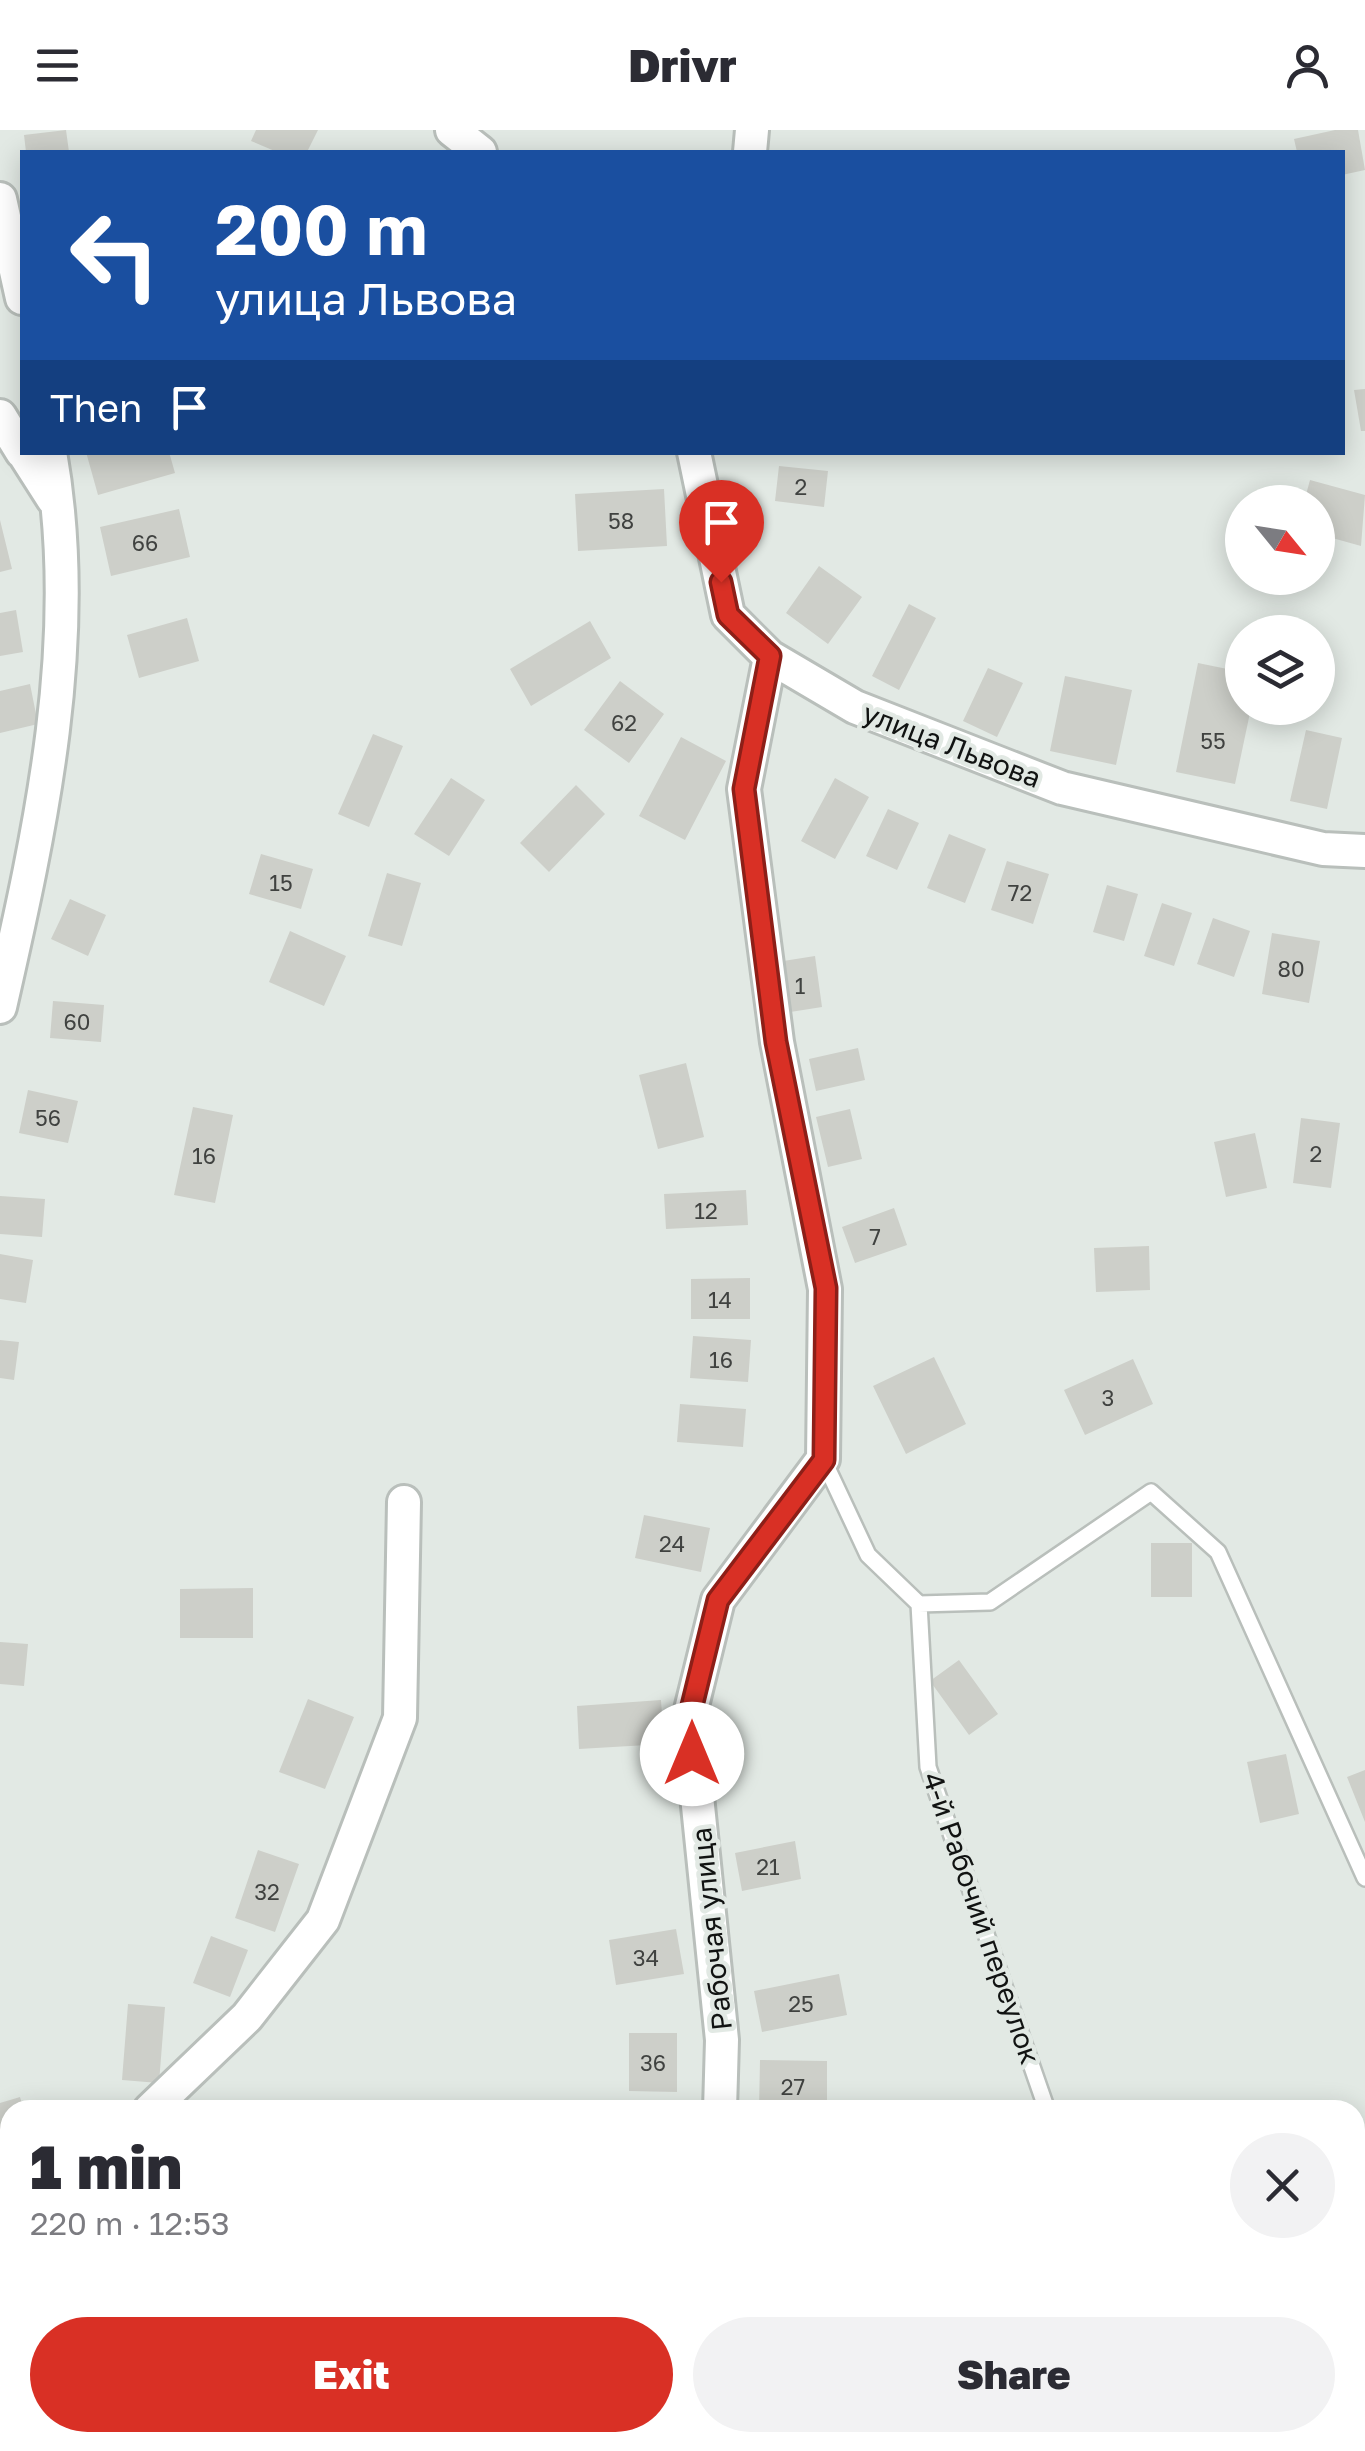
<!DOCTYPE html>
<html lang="en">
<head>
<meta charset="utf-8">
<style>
	body { margin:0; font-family:"Golos Text",sans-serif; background:#f2f2f3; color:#2b2b33; height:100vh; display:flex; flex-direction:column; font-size:38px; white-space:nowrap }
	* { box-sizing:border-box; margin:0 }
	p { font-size:32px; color:#7c7c81 }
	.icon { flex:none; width:55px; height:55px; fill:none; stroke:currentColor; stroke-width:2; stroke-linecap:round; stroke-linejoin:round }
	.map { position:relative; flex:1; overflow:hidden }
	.sheet { position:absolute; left:0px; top:1970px; width:1365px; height:352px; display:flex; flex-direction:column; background:#fff; border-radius:30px 30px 0 0; box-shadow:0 5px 25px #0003 }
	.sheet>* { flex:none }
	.banner { position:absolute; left:20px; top:20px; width:1325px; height:305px; border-radius:0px; box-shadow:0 5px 25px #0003; background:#1a4fa0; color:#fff; overflow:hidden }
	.needle { width:65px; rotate:120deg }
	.buttons { position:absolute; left:1225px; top:355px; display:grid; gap:20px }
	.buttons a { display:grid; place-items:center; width:110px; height:110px; border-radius:50%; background:#fff; box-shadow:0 5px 25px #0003; font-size:50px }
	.pin { position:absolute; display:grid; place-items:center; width:85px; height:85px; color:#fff; margin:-102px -42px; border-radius:50% 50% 50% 0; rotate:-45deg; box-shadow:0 0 10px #0007 }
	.pin .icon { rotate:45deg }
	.me { position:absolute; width:110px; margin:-55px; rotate:0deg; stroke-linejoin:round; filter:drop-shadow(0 0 8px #0008) }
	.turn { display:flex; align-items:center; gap:35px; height:210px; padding:0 30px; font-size:45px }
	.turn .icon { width:130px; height:130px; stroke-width:2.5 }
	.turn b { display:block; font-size:70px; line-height:85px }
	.then { display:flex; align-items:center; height:95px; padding:0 30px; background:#0003; gap:20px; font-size:38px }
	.round { display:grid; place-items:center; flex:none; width:105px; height:105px; border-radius:52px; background:#f2f2f3 }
	.head { display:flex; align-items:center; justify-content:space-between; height:170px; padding:0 30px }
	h1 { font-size:60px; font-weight:800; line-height:75px }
	.button { display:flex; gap:20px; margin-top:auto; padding:20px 30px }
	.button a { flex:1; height:115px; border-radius:60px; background:#d93025; color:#fff; font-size:40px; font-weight:800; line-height:115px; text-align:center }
	.button a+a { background:#f2f2f3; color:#2b2b33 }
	header { display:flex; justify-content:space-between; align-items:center; height:130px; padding:0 30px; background:#fff; font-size:45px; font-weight:800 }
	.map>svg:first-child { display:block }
</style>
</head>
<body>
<header><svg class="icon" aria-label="menu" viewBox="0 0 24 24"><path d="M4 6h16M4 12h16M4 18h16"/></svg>Drivr<svg class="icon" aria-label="person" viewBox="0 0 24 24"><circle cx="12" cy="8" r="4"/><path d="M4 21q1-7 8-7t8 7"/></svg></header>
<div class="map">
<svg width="1365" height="2321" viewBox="0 0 1365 2321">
	<rect width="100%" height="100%" fill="#e2e9e4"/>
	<path fill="#cdcfc9" d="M 66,0 L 69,22 L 26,22 L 24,5 Z
		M 256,0 L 318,0 L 307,22 L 277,22 L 251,11 Z
		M 1335,0 L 1358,0 L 1365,40 L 1342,45 L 1342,22 L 1297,22 L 1294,9 Z
		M 1365,259 L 1365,301 L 1361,301 L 1354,260 Z
		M 86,322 L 169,322 L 175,343 L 98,365 Z
		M 779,336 L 828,341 L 824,377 L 775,371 Z
		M 1310,350 L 1365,365 L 1361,416 L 1318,404 L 1318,372 L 1304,372 Z
		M 664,359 L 667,416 L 578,421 L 575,364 Z
		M 179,379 L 190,427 L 111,446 L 100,397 Z
		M 0,390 L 12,439 L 0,442 Z
		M 819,436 L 862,467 L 828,514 L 786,483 Z
		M 909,474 L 936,488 L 899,560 L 872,546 Z
		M 16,480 L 23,522 L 0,526 L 0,483 Z
		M 187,488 L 199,531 L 139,548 L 127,505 Z
		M 590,491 L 611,528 L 531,576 L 510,539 Z
		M 1198,533 L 1242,542 L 1242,578 L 1251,578 L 1235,654 L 1176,642 Z
		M 988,538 L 1023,553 L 997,607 L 963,591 Z
		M 1065,546 L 1132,560 L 1116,635 L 1050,621 Z
		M 620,551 L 664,584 L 629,633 L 584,600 Z
		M 30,554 L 38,594 L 0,603 L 0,561 Z
		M 1306,600 L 1342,608 L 1327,679 L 1290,671 Z
		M 373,604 L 403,616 L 369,697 L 338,684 Z
		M 681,607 L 726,631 L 685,710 L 639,686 Z
		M 451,648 L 485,670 L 449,726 L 414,704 Z
		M 835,648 L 869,667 L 835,729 L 801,711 Z
		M 576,655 L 605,684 L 549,742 L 520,713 Z
		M 888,679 L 919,693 L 897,740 L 866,726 Z
		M 949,704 L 986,719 L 965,773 L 927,758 Z
		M 261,724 L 313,739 L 301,779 L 249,764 Z
		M 1007,731 L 1049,744 L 1033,794 L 991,780 Z
		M 387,743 L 421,753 L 402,816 L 368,806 Z
		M 1107,755 L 1138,764 L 1124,811 L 1093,802 Z
		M 70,769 L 106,785 L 88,826 L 51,809 Z
		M 1162,773 L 1192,783 L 1174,836 L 1144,826 Z
		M 1213,788 L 1250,801 L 1234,847 L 1197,834 Z
		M 290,801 L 346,826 L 324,876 L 269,852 Z
		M 1272,803 L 1320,811 L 1309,873 L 1262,864 Z
		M 815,826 L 822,877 L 784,883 L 777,832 Z
		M 53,871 L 104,875 L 101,912 L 50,908 Z
		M 858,918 L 865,950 L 816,961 L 809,929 Z
		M 686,933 L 704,1007 L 658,1019 L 639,945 Z
		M 28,960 L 78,971 L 68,1013 L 19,1003 Z
		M 193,977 L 233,985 L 215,1073 L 174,1065 Z
		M 850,979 L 862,1029 L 828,1037 L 816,987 Z
		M 1301,988 L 1340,993 L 1331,1058 L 1293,1053 Z
		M 1255,1003 L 1267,1058 L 1226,1067 L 1214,1012 Z
		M 746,1060 L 748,1095 L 666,1099 L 664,1064 Z
		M 0,1066 L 45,1069 L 42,1107 L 0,1104 Z
		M 894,1078 L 907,1115 L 855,1133 L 842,1097 Z
		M 1149,1116 L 1150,1160 L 1096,1162 L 1094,1118 Z
		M 0,1124 L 33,1130 L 26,1173 L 0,1169 Z
		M 750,1148 L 750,1189 L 691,1189 L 691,1149 Z
		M 693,1206 L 751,1210 L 748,1252 L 690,1248 Z
		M 0,1210 L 19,1212 L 14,1250 L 0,1248 Z
		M 934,1227 L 966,1294 L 906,1324 L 873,1256 Z
		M 1133,1229 L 1153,1274 L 1085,1305 L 1064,1260 Z
		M 680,1274 L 746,1279 L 743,1317 L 677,1312 Z
		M 644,1385 L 710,1398 L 701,1442 L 635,1428 Z
		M 1151,1413 L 1192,1413 L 1192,1467 L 1151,1467 Z
		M 253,1458 L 253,1508 L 180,1508 L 180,1459 Z
		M 0,1512 L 28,1514 L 24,1556 L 0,1554 Z
		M 959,1530 L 998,1584 L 969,1605 L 930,1551 Z
		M 308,1569 L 354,1587 L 325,1659 L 279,1642 Z
		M 661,1570 L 664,1614 L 579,1619 L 577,1576 Z
		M 1286,1624 L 1299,1684 L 1260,1693 L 1247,1632 Z
		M 1365,1640 L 1365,1692 L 1347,1647 Z
		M 795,1711 L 801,1749 L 742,1761 L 735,1723 Z
		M 258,1720 L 299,1734 L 275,1802 L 235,1788 Z
		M 676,1799 L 684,1844 L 616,1855 L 609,1810 Z
		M 211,1806 L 248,1820 L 230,1867 L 193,1853 Z
		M 839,1844 L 847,1885 L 762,1902 L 754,1861 Z
		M 128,1874 L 165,1877 L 159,1953 L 122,1950 Z
		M 629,1903 L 677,1903 L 677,1962 L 629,1961 Z
		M 760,1930 L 827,1931 L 827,1980 L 759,1980 Z
		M 20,1967 L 24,1980 L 10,1980 L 10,2015 L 0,2019 L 0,1973 Z
		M 408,2312 L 444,2312 L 442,2321 L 406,2321 Z
		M 617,2312 L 659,2312 L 658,2321 L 616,2321 Z"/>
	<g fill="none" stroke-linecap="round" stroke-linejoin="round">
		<defs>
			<path id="lane" d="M 823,1329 L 868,1425 L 919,1474
				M 919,1474 L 990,1472 L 1151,1362 L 1218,1422 L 1365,1748
				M 919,1474 L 928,1637 L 1047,1980
				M 1355,2309 L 1365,2285
				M 1159,2312 L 1162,2321"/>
			<path id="street" d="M 452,0 L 480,22
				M 750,22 L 752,0
				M 0,69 L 22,168
				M 0,286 L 22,322
				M 23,322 L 53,369
				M 694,322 L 728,485 L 770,527 L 855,577 L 1062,658 L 1323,719 L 1365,721
				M 0,877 C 41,697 83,507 50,322
				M 150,1980 L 247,1887 L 323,1790 L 400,1588 L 404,1372
				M 720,1980 L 722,1910 L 689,1588 L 718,1470 L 823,1329 L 825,1159 L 777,912 L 744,659 L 770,527
				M 0,2059 L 10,2054
				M 0,2245 L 10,2281
				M 19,2312 L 21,2321
				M 699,2321 L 701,2312"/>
		</defs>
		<use href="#lane" stroke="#b9bfbb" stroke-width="20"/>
		<use href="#street" stroke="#b9bfbb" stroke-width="38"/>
		<use href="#lane" stroke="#fff" stroke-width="15"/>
		<use href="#street" stroke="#fff" stroke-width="32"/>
	</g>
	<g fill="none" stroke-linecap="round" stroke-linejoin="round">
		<defs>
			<path id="route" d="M 692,1624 L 689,1588 L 718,1470 L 824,1330 L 826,1158 L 776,912 L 744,659 L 770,526 L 728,485 L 721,452"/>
		</defs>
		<use href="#route" stroke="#8d1f18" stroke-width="25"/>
		<use href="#route" stroke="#d93025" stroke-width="18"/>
	</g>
	<g text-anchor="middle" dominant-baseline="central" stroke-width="9" stroke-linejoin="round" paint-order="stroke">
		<g font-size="22" fill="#404240">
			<text x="801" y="356">2</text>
			<text x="621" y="390">58</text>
			<text x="145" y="412">66</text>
			<text x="624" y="592">62</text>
			<text x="1213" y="610">55</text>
			<text x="281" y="752">15</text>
			<text x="1020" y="762">72</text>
			<text x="1291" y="838">80</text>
			<text x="800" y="855">1</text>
			<text x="77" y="891">60</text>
			<text x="48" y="987">56</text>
			<text x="1316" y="1023">2</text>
			<text x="204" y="1025">16</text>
			<text x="706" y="1080">12</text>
			<text x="875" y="1106">7</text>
			<text x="720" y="1169">14</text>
			<text x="721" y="1229">16</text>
			<text x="1108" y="1267">3</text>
			<text x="672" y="1413">24</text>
			<text x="768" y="1736">21</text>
			<text x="267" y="1761">32</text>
			<text x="646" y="1827">34</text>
			<text x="801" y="1873">25</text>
			<text x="653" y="1932">36</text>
			<text x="793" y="1956">27</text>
		</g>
		<g font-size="28" fill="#111312" stroke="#e2e9e4">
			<text transform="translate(952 615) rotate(21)">улица Львова</text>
			<text transform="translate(982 1788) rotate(71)">4-й Рабочий переулок</text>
			<text transform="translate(711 1799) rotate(-96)">Рабочая улица</text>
		</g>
	</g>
</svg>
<div class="buttons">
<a><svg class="needle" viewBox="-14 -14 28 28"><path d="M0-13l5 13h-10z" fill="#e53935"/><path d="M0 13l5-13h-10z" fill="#7c7c81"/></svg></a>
<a><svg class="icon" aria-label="layers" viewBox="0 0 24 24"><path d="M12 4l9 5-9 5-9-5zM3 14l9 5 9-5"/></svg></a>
</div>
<div class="pin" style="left:721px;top:452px;background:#d93025"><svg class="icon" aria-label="arrive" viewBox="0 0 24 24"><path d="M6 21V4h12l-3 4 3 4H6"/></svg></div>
<svg class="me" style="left:692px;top:1624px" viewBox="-20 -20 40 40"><circle r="19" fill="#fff"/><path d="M0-13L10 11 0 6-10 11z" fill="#d93025"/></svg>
<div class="banner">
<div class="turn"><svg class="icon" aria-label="left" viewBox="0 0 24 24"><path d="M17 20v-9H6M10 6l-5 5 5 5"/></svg><div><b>200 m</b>улица Львова</div></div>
<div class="then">Then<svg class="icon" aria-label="arrive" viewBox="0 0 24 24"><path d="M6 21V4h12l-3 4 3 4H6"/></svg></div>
</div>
<section class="sheet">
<div class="head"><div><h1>1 min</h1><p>220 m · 12:53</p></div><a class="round"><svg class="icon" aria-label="close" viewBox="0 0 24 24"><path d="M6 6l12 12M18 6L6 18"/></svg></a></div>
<div class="button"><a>Exit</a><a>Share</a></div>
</section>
</div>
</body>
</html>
